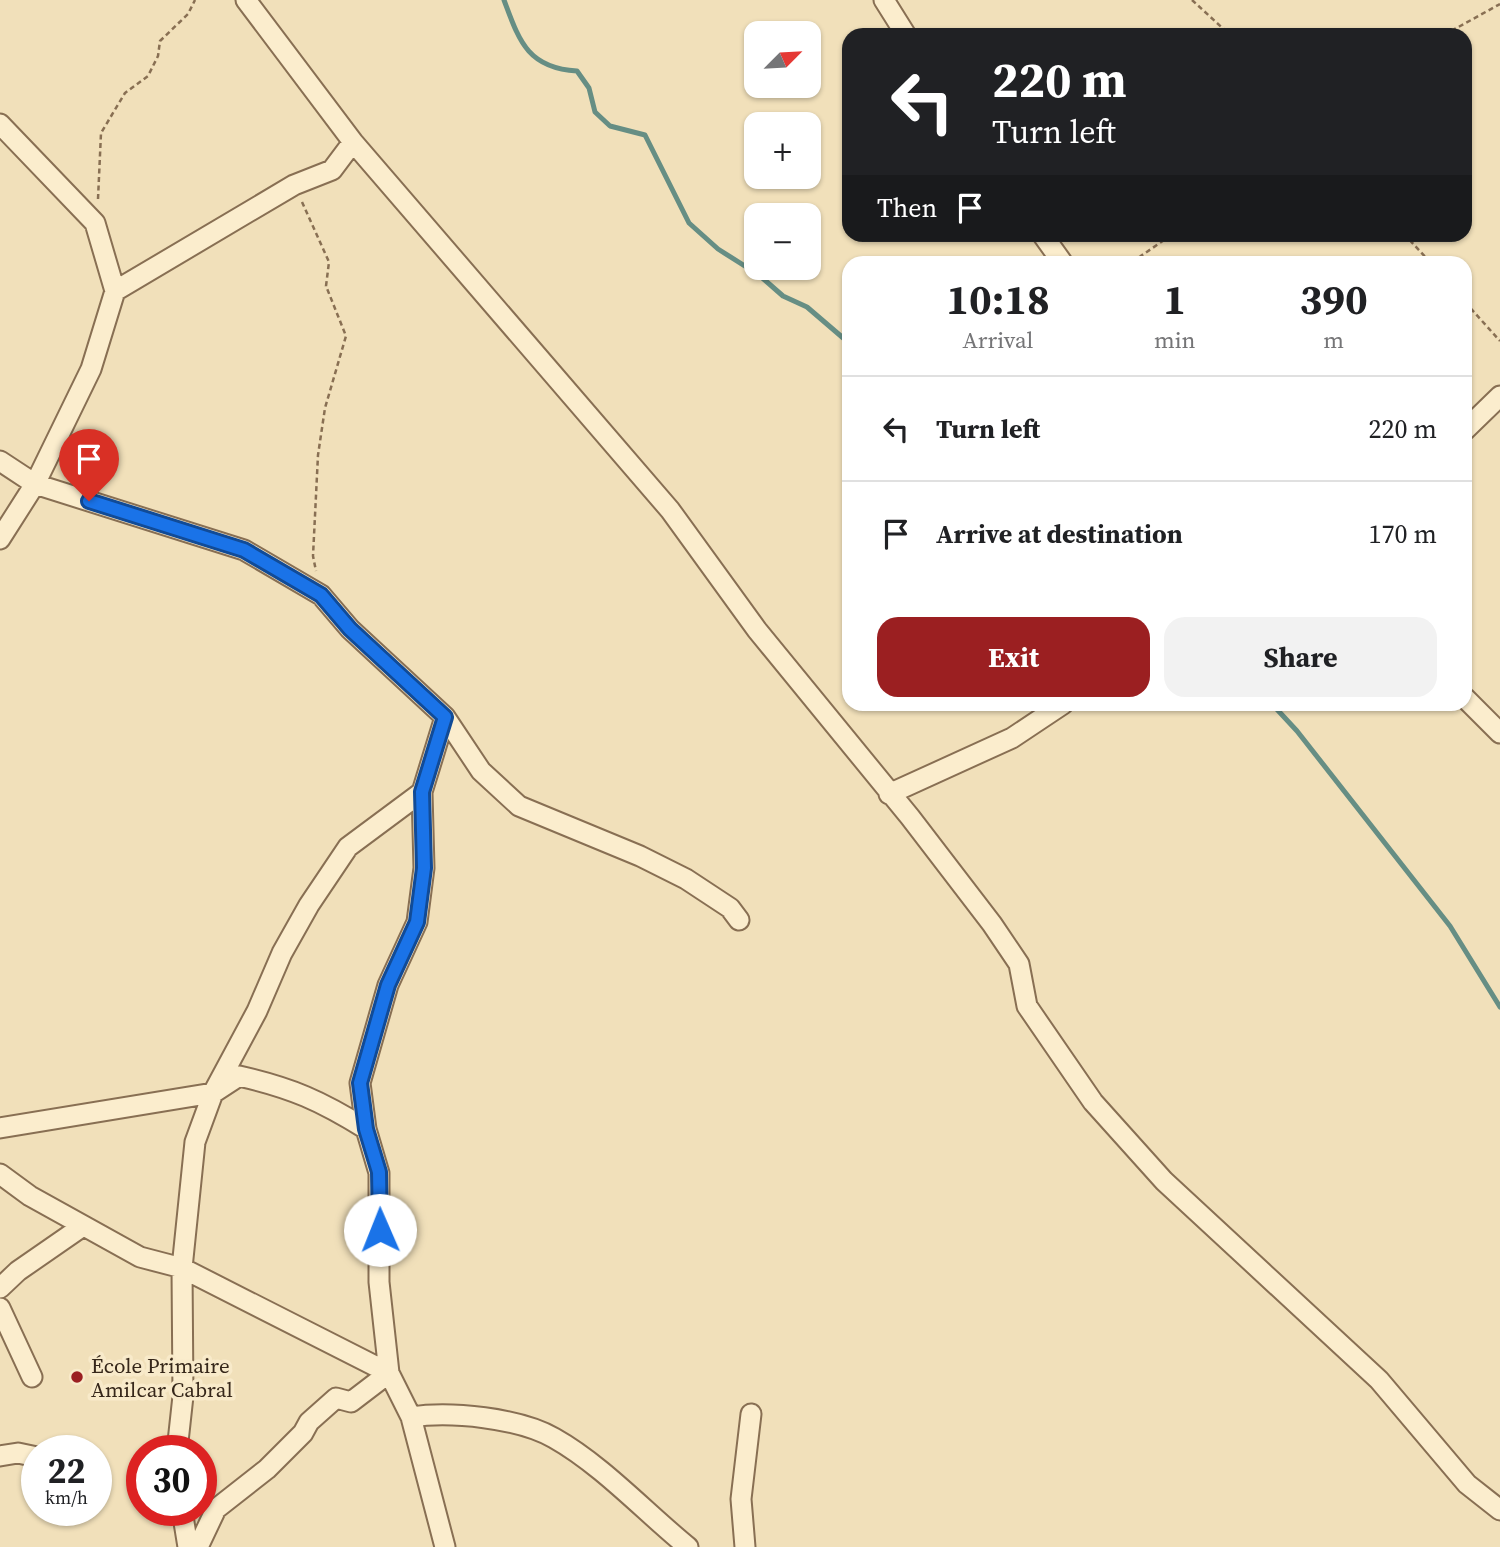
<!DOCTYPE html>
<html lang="en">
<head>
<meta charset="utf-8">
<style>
	body { margin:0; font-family:"Source Serif 4",serif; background:#f2f2f2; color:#202124; height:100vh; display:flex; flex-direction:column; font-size:26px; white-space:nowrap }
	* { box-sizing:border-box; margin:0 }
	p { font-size:23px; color:#757577 }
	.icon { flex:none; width:38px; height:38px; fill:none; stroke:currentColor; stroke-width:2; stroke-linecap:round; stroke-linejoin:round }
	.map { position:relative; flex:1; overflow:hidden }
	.details { position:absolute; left:842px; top:256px; width:630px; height:455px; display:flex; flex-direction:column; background:#fff; border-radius:21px; box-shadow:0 2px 5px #0004 }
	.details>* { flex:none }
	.top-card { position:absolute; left:842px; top:28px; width:630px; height:214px; border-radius:21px; box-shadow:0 2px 5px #0004; background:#202124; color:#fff; overflow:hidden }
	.needle { width:46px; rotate:66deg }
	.buttons { position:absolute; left:744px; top:21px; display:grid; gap:14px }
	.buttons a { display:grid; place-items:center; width:77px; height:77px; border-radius:14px; background:#fff; box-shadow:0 2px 5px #0004; font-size:35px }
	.speed { position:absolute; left:21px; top:1435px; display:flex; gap:14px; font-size:35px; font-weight:700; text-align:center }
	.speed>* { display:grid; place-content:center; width:91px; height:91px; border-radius:50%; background:#fff; box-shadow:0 2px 5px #0004; line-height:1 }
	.speed small { font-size:18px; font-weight:400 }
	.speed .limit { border:10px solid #d22; background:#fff; color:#111 }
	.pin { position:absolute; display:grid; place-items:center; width:60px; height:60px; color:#fff; margin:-72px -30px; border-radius:50% 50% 50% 0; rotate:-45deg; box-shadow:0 0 7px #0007 }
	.pin .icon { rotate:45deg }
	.me { position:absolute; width:77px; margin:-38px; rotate:359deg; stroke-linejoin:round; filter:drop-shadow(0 0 5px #0008) }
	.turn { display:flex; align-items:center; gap:24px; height:147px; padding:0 35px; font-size:32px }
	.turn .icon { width:91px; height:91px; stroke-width:2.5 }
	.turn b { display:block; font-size:49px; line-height:60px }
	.then { display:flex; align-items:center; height:66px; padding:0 35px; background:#0003; gap:14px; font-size:26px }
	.eta { display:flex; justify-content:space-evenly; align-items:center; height:119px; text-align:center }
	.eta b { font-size:42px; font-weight:700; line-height:49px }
	.primary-button { display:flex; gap:14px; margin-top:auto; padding:14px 35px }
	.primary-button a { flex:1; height:80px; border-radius:21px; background:#9b1f21; color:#fff; font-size:28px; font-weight:700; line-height:80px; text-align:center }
	.primary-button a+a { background:#f2f2f2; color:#202124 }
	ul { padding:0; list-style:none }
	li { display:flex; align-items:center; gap:21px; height:105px; padding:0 35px; border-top:2px solid #e0e0e0 }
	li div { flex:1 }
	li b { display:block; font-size:26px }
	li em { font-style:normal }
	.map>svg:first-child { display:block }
</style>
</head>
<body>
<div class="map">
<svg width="1500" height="1547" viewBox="0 0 1500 1547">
	<rect width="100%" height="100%" fill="#f1e0ba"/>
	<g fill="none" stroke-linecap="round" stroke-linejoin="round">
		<path stroke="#668e84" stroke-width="5" d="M 504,0 C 519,40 527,68 577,71 L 589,88 L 595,112 L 610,126 L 645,135 L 689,223 L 718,249 L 759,275 L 783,296 L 807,307 L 849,343
			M 1272,704 L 1297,731 L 1450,926 L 1500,1007"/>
		<defs>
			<path id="street" d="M 246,0 L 353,142 L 670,510 L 757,630 L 910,817 L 992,924 L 1019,964 L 1027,1006 L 1093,1102 L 1164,1181 L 1379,1380 L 1467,1484 L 1500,1510
				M 884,0 L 906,35
				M 0,124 L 95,223 L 115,291
				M 1042,234 L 1062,262
				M 1465,430 L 1500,396
				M 0,461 L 35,484 L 244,550 L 321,595 L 350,629 L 445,717 L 481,771 L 519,806 L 640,856 L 686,879 L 730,908 L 739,920
				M 0,539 L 35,484 L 91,369 L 115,291 L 294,185 L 332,170 L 353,142
				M 1465,698 L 1500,733
				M 889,794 L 1012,738 L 1063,704
				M 0,1128 L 213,1093 L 239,1076 C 292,1088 321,1101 366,1129
				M 0,1174 L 30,1196 L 140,1257 L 182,1268 L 389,1373 L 411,1417 L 445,1547
				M 0,1288 L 18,1271 L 83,1226
				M 0,1308 L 32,1377
				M 411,1417 C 451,1411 519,1418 554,1438 C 602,1465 645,1512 688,1547
				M 177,1451 L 183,1396 L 182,1268 L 195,1142 L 213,1093 L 257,1011 L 282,953 L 309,905 L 348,847 L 422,792
				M 0,1456 L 18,1453 L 37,1457
				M 182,1510 L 188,1547
				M 198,1547 L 216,1509 L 267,1469 L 303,1433 L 309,1422 L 336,1398 L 351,1402 L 389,1373 L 379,1282 L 379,1173 L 366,1129 L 360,1083 L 388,985 L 417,922 L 424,868 L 422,792 L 445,717
				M 745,1547 L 741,1499 L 751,1414"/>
		</defs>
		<use href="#street" stroke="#886f53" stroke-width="23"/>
		<path stroke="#886f53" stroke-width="2.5" stroke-dasharray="5 3.5" stroke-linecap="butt" d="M 1192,0 L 1230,35
			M 1444,35 L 1500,4
			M 98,199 L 101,133 L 125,93 L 148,76 L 158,56 L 160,41 L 188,14 L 195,0
			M 302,202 L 329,262 L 326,286 L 346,336 L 325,408 L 318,455 L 313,556 L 316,571
			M 1404,234 L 1430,262
			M 1132,262 L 1173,234
			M 1465,302 L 1500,341"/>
		<use href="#street" stroke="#fbedcd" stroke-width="19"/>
	</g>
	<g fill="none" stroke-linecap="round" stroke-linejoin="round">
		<defs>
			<path id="route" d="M 89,501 L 244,550 L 321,595 L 350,629 L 445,717 L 422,792 L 424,868 L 417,922 L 388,985 L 360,1083 L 366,1129 L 379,1172 L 380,1230"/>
		</defs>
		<use href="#route" stroke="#114b97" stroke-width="18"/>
		<use href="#route" stroke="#1a73e8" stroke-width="12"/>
	</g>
	<circle fill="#9b1f21" stroke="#f8eaca" stroke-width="2.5" cx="77" cy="1377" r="7"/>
	<g text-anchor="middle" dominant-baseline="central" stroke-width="7" stroke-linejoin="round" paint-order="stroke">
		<g font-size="21" fill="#36271a" stroke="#f8eaca" text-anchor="start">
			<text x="91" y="1365">École Primaire<tspan x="91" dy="24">Amilcar Cabral</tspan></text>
		</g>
	</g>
</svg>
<div class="buttons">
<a><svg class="needle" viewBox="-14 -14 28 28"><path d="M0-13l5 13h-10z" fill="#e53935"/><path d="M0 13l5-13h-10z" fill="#757577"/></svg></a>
<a>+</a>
<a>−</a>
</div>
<div class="speed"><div>22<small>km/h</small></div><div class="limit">30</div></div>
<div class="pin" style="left:89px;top:501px;background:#d93025"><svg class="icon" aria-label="arrive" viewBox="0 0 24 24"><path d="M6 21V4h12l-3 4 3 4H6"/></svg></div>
<svg class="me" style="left:380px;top:1230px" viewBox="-20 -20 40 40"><circle r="19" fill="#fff"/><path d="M0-13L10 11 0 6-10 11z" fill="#1a73e8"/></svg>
<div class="top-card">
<div class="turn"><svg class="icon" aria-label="left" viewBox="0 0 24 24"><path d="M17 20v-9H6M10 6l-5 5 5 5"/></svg><div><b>220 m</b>Turn left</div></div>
<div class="then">Then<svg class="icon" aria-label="arrive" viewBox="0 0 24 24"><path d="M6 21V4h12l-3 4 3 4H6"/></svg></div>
</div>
<section class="details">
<div class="eta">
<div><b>10:18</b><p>Arrival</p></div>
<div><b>1</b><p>min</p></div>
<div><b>390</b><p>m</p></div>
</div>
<ul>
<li><svg class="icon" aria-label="left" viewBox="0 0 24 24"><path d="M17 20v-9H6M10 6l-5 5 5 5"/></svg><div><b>Turn left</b></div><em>220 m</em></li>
<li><svg class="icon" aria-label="arrive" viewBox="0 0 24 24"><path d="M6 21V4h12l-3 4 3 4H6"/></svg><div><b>Arrive at destination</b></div><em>170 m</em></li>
</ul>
<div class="primary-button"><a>Exit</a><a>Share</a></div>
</section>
</div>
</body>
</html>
